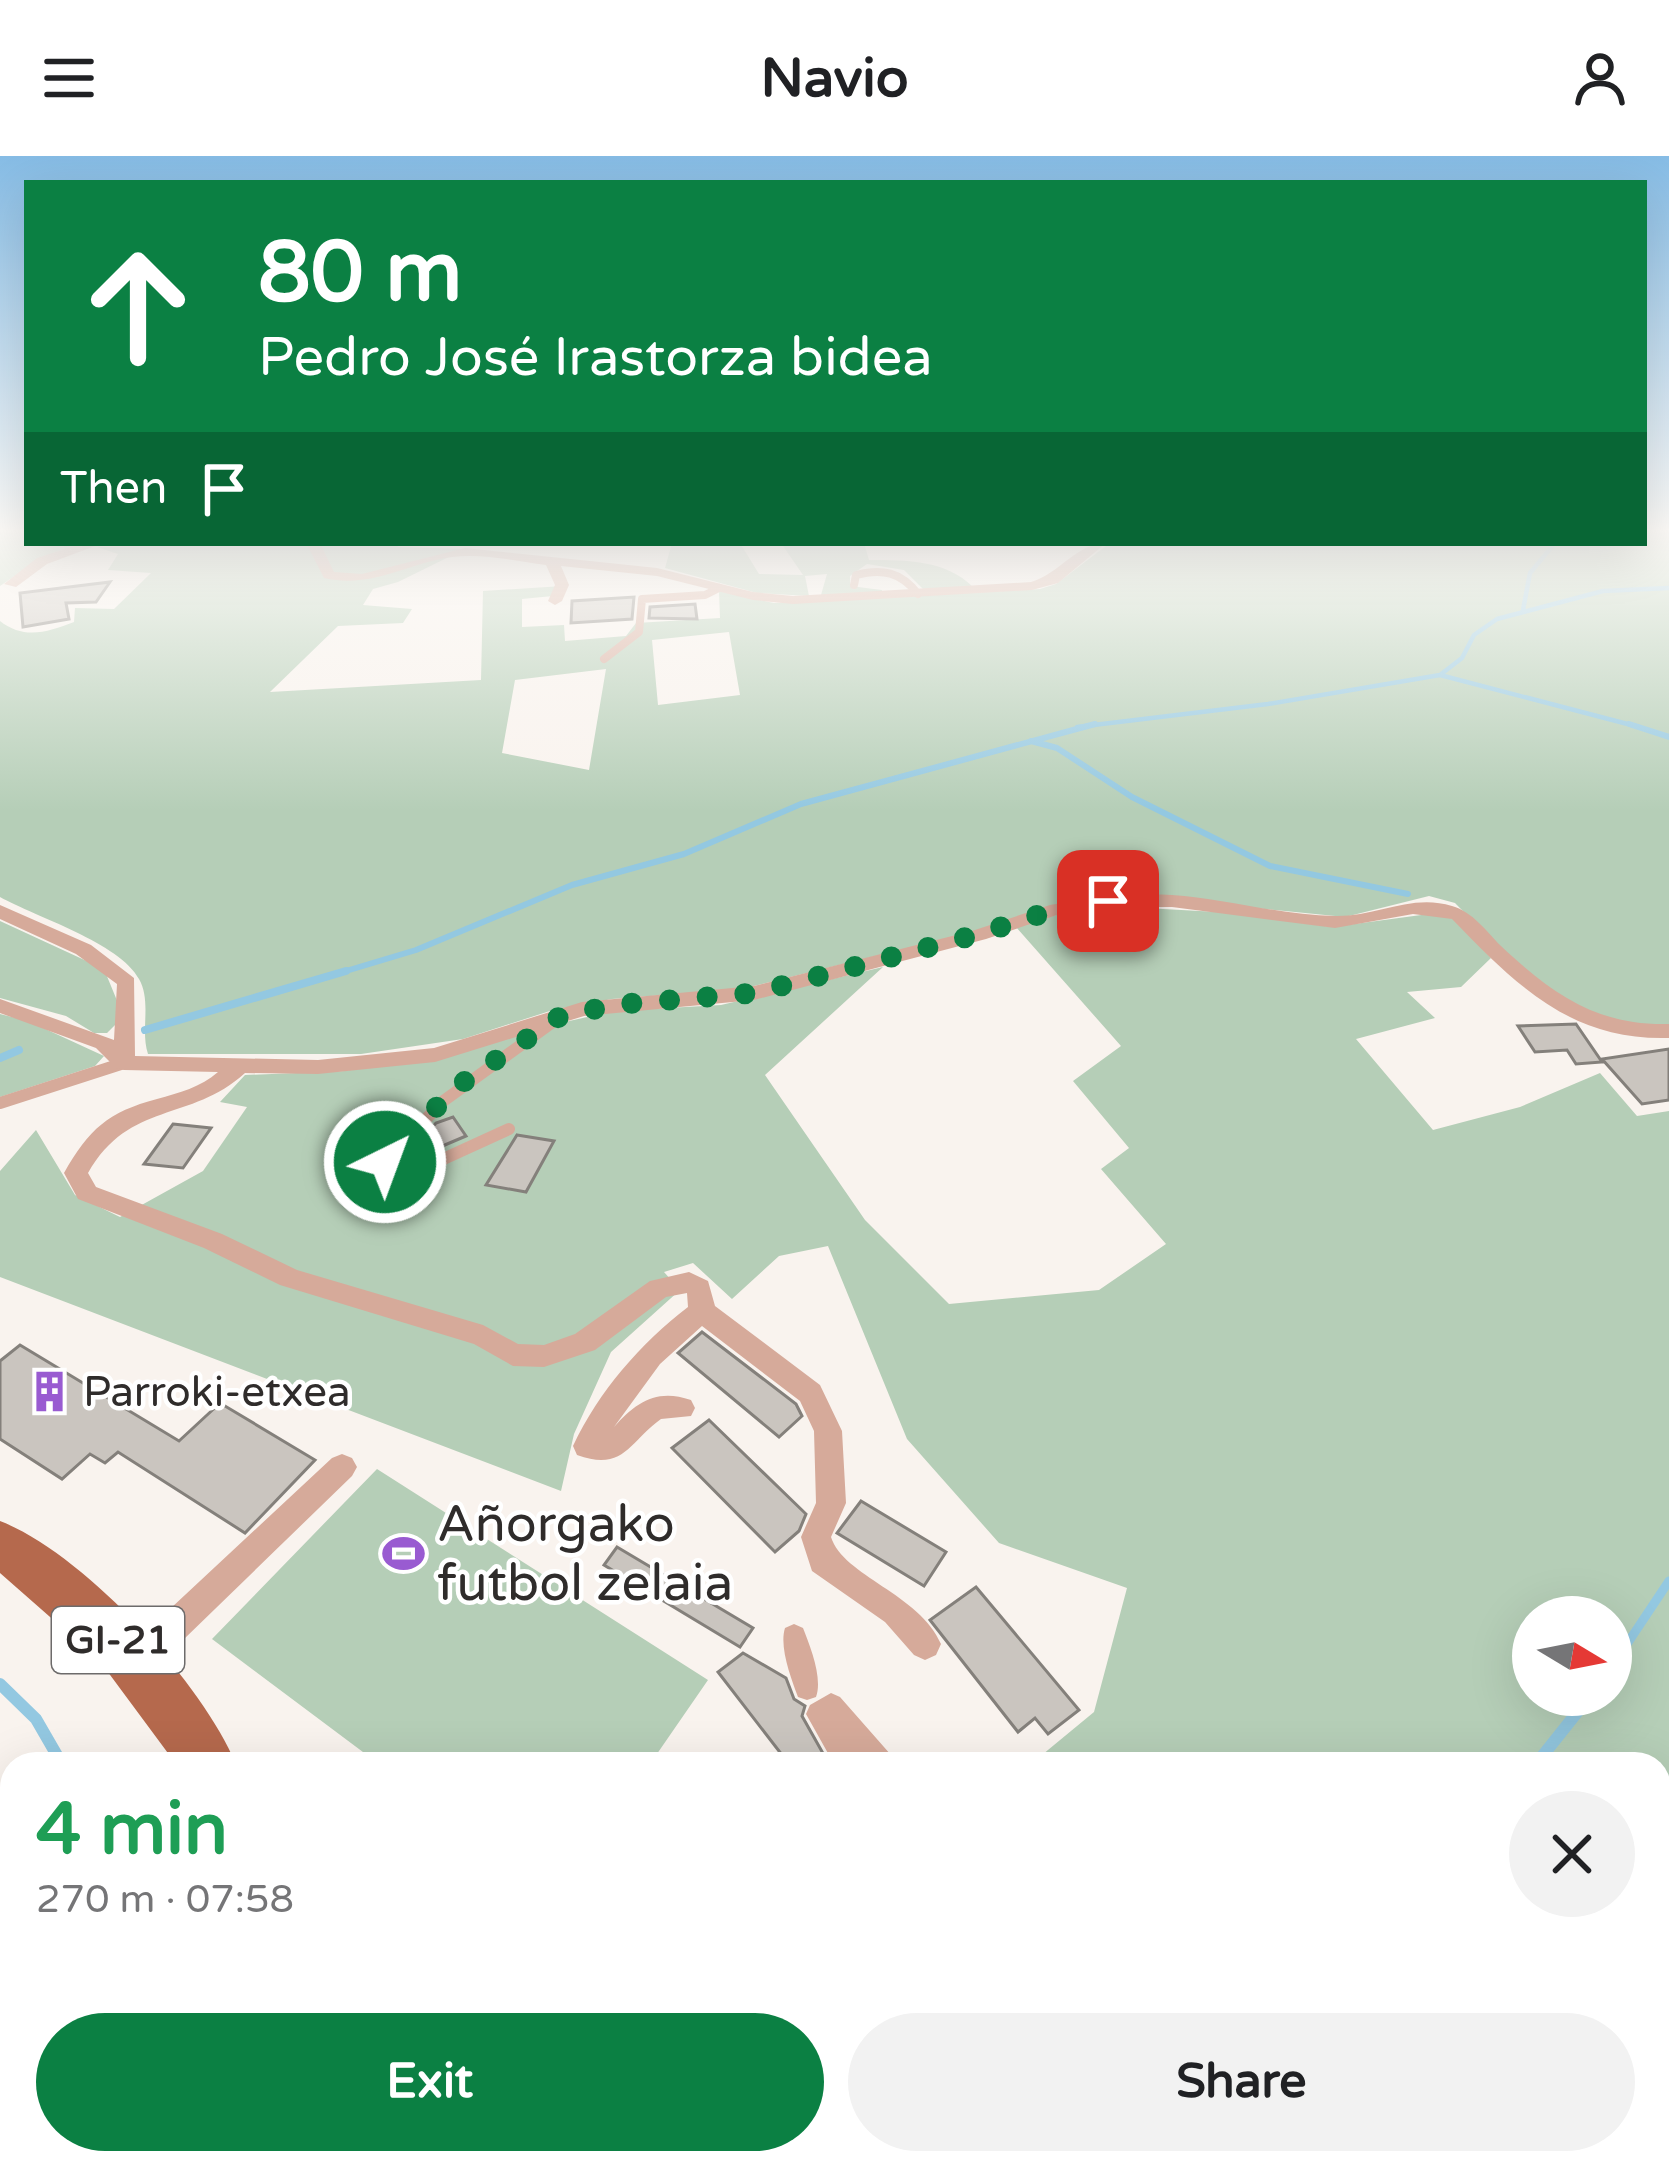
<!DOCTYPE html>
<html lang="en">
<head>
<meta charset="utf-8">
<style>
	body { margin:0; font-family:"Varela Round",sans-serif; background:#f2f2f2; color:#202124; height:100vh; display:flex; flex-direction:column; font-size:45px; white-space:nowrap }
	* { box-sizing:border-box; margin:0 }
	p { font-size:39px; color:#757577 }
	.icon { flex:none; width:66px; height:66px; fill:none; stroke:currentColor; stroke-width:2; stroke-linecap:round; stroke-linejoin:round }
	.map { position:relative; flex:1; overflow:hidden }
	.panel { position:absolute; left:0px; top:1596px; width:1671px; height:423px; display:flex; flex-direction:column; background:#fff; border-radius:36px 36px 0 0; box-shadow:0 12px 48px #0002 }
	.panel>* { flex:none }
	.top-card { position:absolute; left:24px; top:24px; width:1623px; height:366px; border-radius:0px; box-shadow:0 12px 48px #0002; background:#0b8043; color:#fff; overflow:hidden }
	.needle { width:78px; rotate:100deg }
	.buttons { position:absolute; left:1512px; top:1440px; display:grid; gap:24px }
	.buttons a { display:grid; place-items:center; width:120px; height:120px; border-radius:50%; background:#fff; box-shadow:0 12px 48px #0002; font-size:60px }
	.pin { position:absolute; display:grid; place-items:center; width:102px; height:102px; color:#fff; margin:-51px; border-radius:24px; box-shadow:0 6px 18px #0006 }
	.me { position:absolute; width:132px; margin:-66px; rotate:42deg; stroke-linejoin:round; filter:drop-shadow(0 0 9px #0008) }
	.turn { display:flex; align-items:center; gap:42px; height:252px; padding:0 36px; font-size:54px }
	.turn .icon { width:156px; height:156px; stroke-width:2.5 }
	.turn b { display:block; font-size:84px; line-height:102px }
	.then { display:flex; align-items:center; height:114px; padding:0 36px; background:#0003; gap:24px; font-size:45px }
	.round { display:grid; place-items:center; flex:none; width:126px; height:126px; border-radius:63px; background:#f2f2f2 }
	.summary { display:flex; align-items:center; justify-content:space-between; height:204px; padding:0 36px }
	h1 { font-size:72px; font-weight:800; line-height:90px; color:#1e9e55 }
	.primary-button { display:flex; gap:24px; margin-top:auto; padding:24px 36px }
	.primary-button a { flex:1; height:138px; border-radius:72px; background:#0b8043; color:#fff; font-size:48px; font-weight:800; line-height:138px; text-align:center }
	.primary-button a+a { background:#f2f2f2; color:#202124 }
	header { display:flex; justify-content:space-between; align-items:center; height:156px; padding:0 36px; background:#fff; font-size:54px; font-weight:800 }
	.map>svg:first-child { display:block }
</style>
</head>
<body>
<header><svg class="icon" aria-label="menu" viewBox="0 0 24 24"><path d="M4 6h16M4 12h16M4 18h16"/></svg>Navio<svg class="icon" aria-label="person" viewBox="0 0 24 24"><circle cx="12" cy="8" r="4"/><path d="M4 21q1-7 8-7t8 7"/></svg></header>
<div class="map">
<svg width="1669" height="2018" viewBox="0 0 1669 2018">
	<rect width="100%" height="100%" fill="#f9f3ee"/>
	<path fill="#b5ceb7" fill-rule="evenodd" d="M 0,373 L 27,373 L 27,387 L 85,387 L 43,401 L 0,430 Z
		M 1644,373 L 1669,373 L 1669,870 L 1615,867 L 1570,849 L 1504,797 L 1455,747 L 1429,740 L 1345,761 L 1116,738 L 1073,743 L 973,776 L 742,833 L 612,843 L 553,854 L 463,883 L 361,898 L 148,898 C 140,874 152,846 139,823 C 120,787 36,761 0,741 L 0,465 C 24,484 48,476 74,466 L 75,452 L 114,453 L 151,417 L 108,414 L 118,398 L 97,391 L 397,387 L 398,391 L 465,393 L 398,426 L 373,433 L 363,449 L 412,453 L 403,467 L 338,470 L 270,536 L 481,524 L 483,435 L 563,430 L 563,439 L 522,443 L 522,471 L 564,469 L 565,485 L 626,480 L 636,467 L 720,462 L 719,435 L 774,447 L 1040,433 L 1056,428 L 1110,387 L 1644,387 ZM 729,476 L 740,539 L 658,549 L 652,484 ZM 606,513 L 589,614 L 502,597 L 515,524 Z
		M 672,387 L 740,387 L 759,418 L 803,419 L 781,387 L 864,387 L 869,404 C 907,404 946,404 973,431 L 924,434 L 904,414 L 867,408 L 850,420 L 850,430 L 882,434 L 882,438 L 821,439 L 827,418 L 805,420 L 809,440 L 757,437 L 665,412 Z
		M 1108,750 L 1218,756 L 1332,771 L 1436,757 L 1456,764 L 1491,802 L 1461,831 L 1407,836 L 1435,862 L 1356,883 L 1433,974 L 1520,951 L 1600,917 L 1637,960 L 1669,955 L 1669,2018 L 1247,2018 L 1252,2007 L 1659,2007 L 1659,1608 L 1031,1608 L 1094,1556 L 1127,1432 L 999,1387 L 907,1283 L 828,1090 L 779,1100 L 732,1143 L 693,1107 L 664,1116 L 680,1134 L 611,1196 L 574,1278 L 561,1335 L 0,1121 L 0,1015 L 36,974 L 75,1039 L 120,1061 L 203,1015 L 247,951 L 220,946 L 245,919 L 345,915 L 614,855 L 721,849 L 883,811 L 765,919 L 865,1064 L 949,1148 L 1099,1134 L 1166,1088 L 1101,1013 L 1129,992 L 1073,925 L 1121,890 L 1016,771 L 1076,753 ZM 1533,1461 L 1611,1461 L 1611,1539 L 1533,1539 Z
		M 0,765 L 104,813 L 118,847 L 116,868 L 107,877 L 94,877 L 66,860 L 0,842 Z
		M 0,858 L 28,865 L 104,900 L 95,910 L 0,941 Z
		M 377,1313 L 708,1524 L 650,1608 L 379,1608 L 212,1483 Z"/>
	<g fill="none" stroke-linecap="round" stroke-linejoin="round">
		<path stroke="#93c8e1" stroke-width="4.5" d="M 1523,454 L 1530,417 L 1555,387
			M 1440,519 L 1639,571
			M 1077,571 L 1268,548 L 1440,519 L 1462,502 L 1474,479 L 1497,463 L 1603,435 L 1669,432"/>
		<path stroke="#93c8e1" stroke-width="6" d="M 1629,568 L 1669,581
			M 1031,585 L 1057,592 L 1132,641 L 1270,710 L 1408,738
			M 336,818 L 416,794 L 572,729 L 684,698 L 801,648 L 1095,568"/>
		<path stroke="#93c8e1" stroke-width="8" d="M 145,874 L 346,815
			M 0,902 L 19,894"/>
		<path stroke="#93c8e1" stroke-width="9" d="M 1611,1512 L 1669,1425"/>
		<path stroke="#93c8e1" stroke-width="12" d="M 0,1528 L 36,1563 L 62,1608
			M 1536,1608 L 1591,1539
			M 231,2007 L 235,2018"/>
	</g>
	<path fill="#cac5bf" stroke="#84807b" stroke-width="3" d="M 110,426 L 96,446 L 66,447 L 69,463 L 23,471 L 20,437 Z
		M 634,441 L 632,463 L 571,467 L 572,445 Z
		M 695,448 L 697,463 L 649,462 L 650,451 Z
		M 1576,868 L 1602,906 L 1576,908 L 1567,894 L 1535,896 L 1518,870 Z
		M 1669,893 L 1669,944 L 1642,948 L 1602,903 Z
		M 453,961 L 466,980 L 426,997 L 419,986 L 436,967 Z
		M 173,968 L 211,972 L 183,1012 L 144,1008 Z
		M 517,979 L 554,985 L 526,1036 L 486,1029 Z
		M 702,1176 L 796,1248 L 802,1260 L 779,1281 L 678,1197 Z
		M 20,1189 L 179,1285 L 220,1247 L 315,1304 L 245,1377 L 118,1296 L 105,1307 L 90,1298 L 62,1323 L 0,1283 L 0,1205 Z
		M 709,1264 L 806,1358 L 799,1375 L 775,1396 L 672,1292 Z
		M 861,1345 L 946,1396 L 924,1430 L 837,1377 Z
		M 617,1391 L 753,1472 L 740,1491 L 604,1409 Z
		M 976,1431 L 1079,1554 L 1048,1578 L 1035,1562 L 1018,1576 L 930,1464 Z
		M 743,1497 L 786,1522 L 794,1543 L 805,1550 L 802,1560 L 829,1608 L 789,1608 L 718,1516 Z"/>
	<g fill="none" stroke-linecap="round" stroke-linejoin="round">
		<path stroke="#d6aa9a" stroke-width="8" d="M 854,429 L 856,419 C 882,412 901,416 918,438
			M 604,503 L 639,476 L 642,443 L 705,439 L 719,432"/>
		<path stroke="#d6aa9a" stroke-width="12" d="M 0,947 L 124,907
			M 509,973 L 404,1021 L 390,1020 L 385,1007 L 442,946 L 557,863"/>
		<path stroke="#d6aa9a" stroke-width="18" d="M 0,1641 L 12,1669
			M 115,2007 L 118,2018"/>
		<path fill="#d6aa9a" fill-rule="evenodd" d="M 794,1468 L 803,1472 C 810,1490 823,1522 816,1541 L 807,1544 L 798,1541 C 791,1522 779,1491 785,1472 Z
			M 831,1537 L 840,1541 L 891,1599 L 895,1608 L 865,1608 L 859,1601 L 862,1608 L 834,1608 L 806,1558 L 810,1549 Z
			M 566,2007 L 596,2007 L 601,2018 L 569,2018 Z"/>
		<path fill="#d6aa9a" fill-rule="evenodd" d="M 83,387 L 103,387 L 47,408 L 16,431 L 4,428 L 37,402 Z
			M 306,387 L 320,387 L 334,416 L 362,418 L 465,392 L 657,412 L 753,436 L 793,440 L 1031,426 C 1059,418 1077,387 1106,387 L 1058,427 L 1032,434 L 793,448 L 753,444 L 657,420 L 561,410 L 569,429 L 562,445 L 555,449 L 548,445 L 555,429 L 546,409 C 516,405 482,397 452,401 C 407,407 372,433 324,422 Z
			M 1108,739 C 1129,739 1151,738 1172,739 C 1226,743 1281,759 1335,760 C 1375,761 1412,737 1452,750 C 1473,756 1486,775 1501,790 C 1552,838 1597,870 1669,868 L 1669,882 C 1571,885 1516,829 1452,763 L 1413,758 L 1335,772 L 1172,751 L 1108,751 L 1060,758 L 986,783 L 754,844 L 584,860 L 435,906 L 318,918 L 245,917 C 190,967 130,944 88,1017 L 96,1031 L 222,1078 L 297,1114 L 483,1169 L 518,1188 L 544,1189 L 575,1178 L 650,1125 L 689,1116 L 708,1125 L 715,1150 L 820,1229 L 842,1275 L 846,1347 L 831,1381 C 843,1420 920,1438 941,1488 L 936,1499 L 925,1504 L 914,1499 L 885,1466 L 812,1415 L 801,1381 L 816,1347 L 814,1275 L 800,1245 L 702,1170 L 660,1208 L 614,1271 C 636,1246 657,1232 691,1244 L 695,1252 L 691,1260 L 661,1263 C 629,1286 624,1316 577,1299 L 573,1290 C 599,1235 640,1188 688,1151 L 687,1137 L 666,1141 L 595,1194 L 544,1211 L 513,1210 L 474,1188 L 280,1129 L 204,1092 L 78,1043 L 64,1017 C 89,973 108,956 157,943 C 179,937 201,931 218,916 L 124,914 L 116,912 L 96,892 L 0,857 L 0,843 L 114,884 L 117,828 L 76,798 L 0,763 L 0,749 L 91,789 L 134,822 L 135,900 L 318,904 L 434,892 L 582,846 L 754,830 L 972,775 L 1050,749 Z
			M 342,1298 L 352,1302 L 357,1311 L 352,1320 L 150,1516 L 138,1521 L 126,1516 L 122,1505 L 126,1494 L 332,1302 Z
			M 474,2007 L 516,2007 L 521,2018 L 479,2018 Z
			M 1152,2007 L 1194,2007 L 1197,2018 L 1155,2018 Z"/>
		<path fill="#b5694d" fill-rule="evenodd" d="M 0,1365 C 83,1397 202,1526 236,1608 L 176,1608 L 99,1504 L 0,1417 Z
			M 346,2007 L 414,2007 L 419,2018 L 351,2018 Z"/>
	</g>
	<linearGradient id="sky" x2="0" y2="1"><stop stop-color="#86bce5"/><stop offset="0.57" stop-color="#fcfaf7"/><stop offset="1" stop-color="#fcfaf7" stop-opacity="0"/></linearGradient>
	<rect width="1669" height="656" fill="url(#sky)"/>
	<g fill="none" stroke-linecap="round" stroke-linejoin="round">
		<path stroke="#0b8043" stroke-width="21" stroke-dasharray="0 37.8" d="M 385,1006 L 403,982 L 465,925 L 562,859 L 623,848 L 754,837 L 979,778 L 1057,753 L 1108,745"/>
	</g>
	<defs>
		<symbol id="building-bare" viewBox="-9 -9 18 18"><path d="M-4-6H4V6H1V3H-1V6H-4ZM-2.5-4.3h1.7v1.8h-1.7ZM.8-4.3h1.7v1.8H.8ZM-2.5-1h1.7V.8h-1.7ZM.8-1h1.7V.8H.8Z" fill="#995bd1" stroke="#fff" stroke-width="2.5" paint-order="stroke"/></symbol>
		<symbol id="stadium-bare" viewBox="-9 -9 18 18"><path d="M0-5a6.5 5 0 1 0 0 10a6.5 5 0 1 0 0-10ZM-3.5-1.8h7v3.6h-7Z" fill="#995bd1" stroke="#fff" stroke-width="2.5" paint-order="stroke"/></symbol>
	</defs>
	<g fill-rule="evenodd">
		<use href="#building-bare" x="20" y="1206" width="59" height="59"/>
		<use href="#stadium-bare" x="374" y="1368" width="59" height="59"/>
	</g>
	<g text-anchor="middle" dominant-baseline="central" stroke-width="9" stroke-linejoin="round" paint-order="stroke">
		<rect fill="#fff" stroke="#6d6b6b" stroke-width="3" x="52" y="1451" width="132" height="66" rx="9"/>
		<g font-size="39" font-weight="bold" fill="#2f2c2b">
			<text x="118" y="1484">GI-21</text>
		</g>
		<g font-size="42" fill="#2f2c2b" stroke="#fff" text-anchor="start">
			<text x="83" y="1236">Parroki-etxea</text>
		</g>
		<g font-size="51" fill="#2f2c2b" stroke="#fff" text-anchor="start">
			<text x="437" y="1369">Añorgako<tspan x="437" dy="59">futbol zelaia</tspan></text>
		</g>
	</g>
</svg>
<div class="buttons">
<a><svg class="needle" viewBox="-14 -14 28 28"><path d="M0-13l5 13h-10z" fill="#e53935"/><path d="M0 13l5-13h-10z" fill="#757577"/></svg></a>
</div>
<div class="pin" style="left:1108px;top:745px;background:#d93025"><svg class="icon" aria-label="arrive" viewBox="0 0 24 24"><path d="M6 21V4h12l-3 4 3 4H6"/></svg></div>
<svg class="me" style="left:385px;top:1006px" viewBox="-20 -20 40 40"><circle r="17" fill="#0b8043" stroke="#fff" stroke-width="3"/><path d="M0-11L8 9 0 5-8 9z" fill="#fff"/></svg>
<div class="top-card">
<div class="turn"><svg class="icon" aria-label="ahead" viewBox="0 0 24 24"><path d="M12 20V5M6 11l6-6 6 6"/></svg><div><b>80 m</b>Pedro José Irastorza bidea</div></div>
<div class="then">Then<svg class="icon" aria-label="arrive" viewBox="0 0 24 24"><path d="M6 21V4h12l-3 4 3 4H6"/></svg></div>
</div>
<section class="panel">
<div class="summary"><div><h1>4 min</h1><p>270 m · 07:58</p></div><a class="round"><svg class="icon" aria-label="close" viewBox="0 0 24 24"><path d="M6 6l12 12M18 6L6 18"/></svg></a></div>
<div class="primary-button"><a>Exit</a><a>Share</a></div>
</section>
</div>
</body>
</html>
